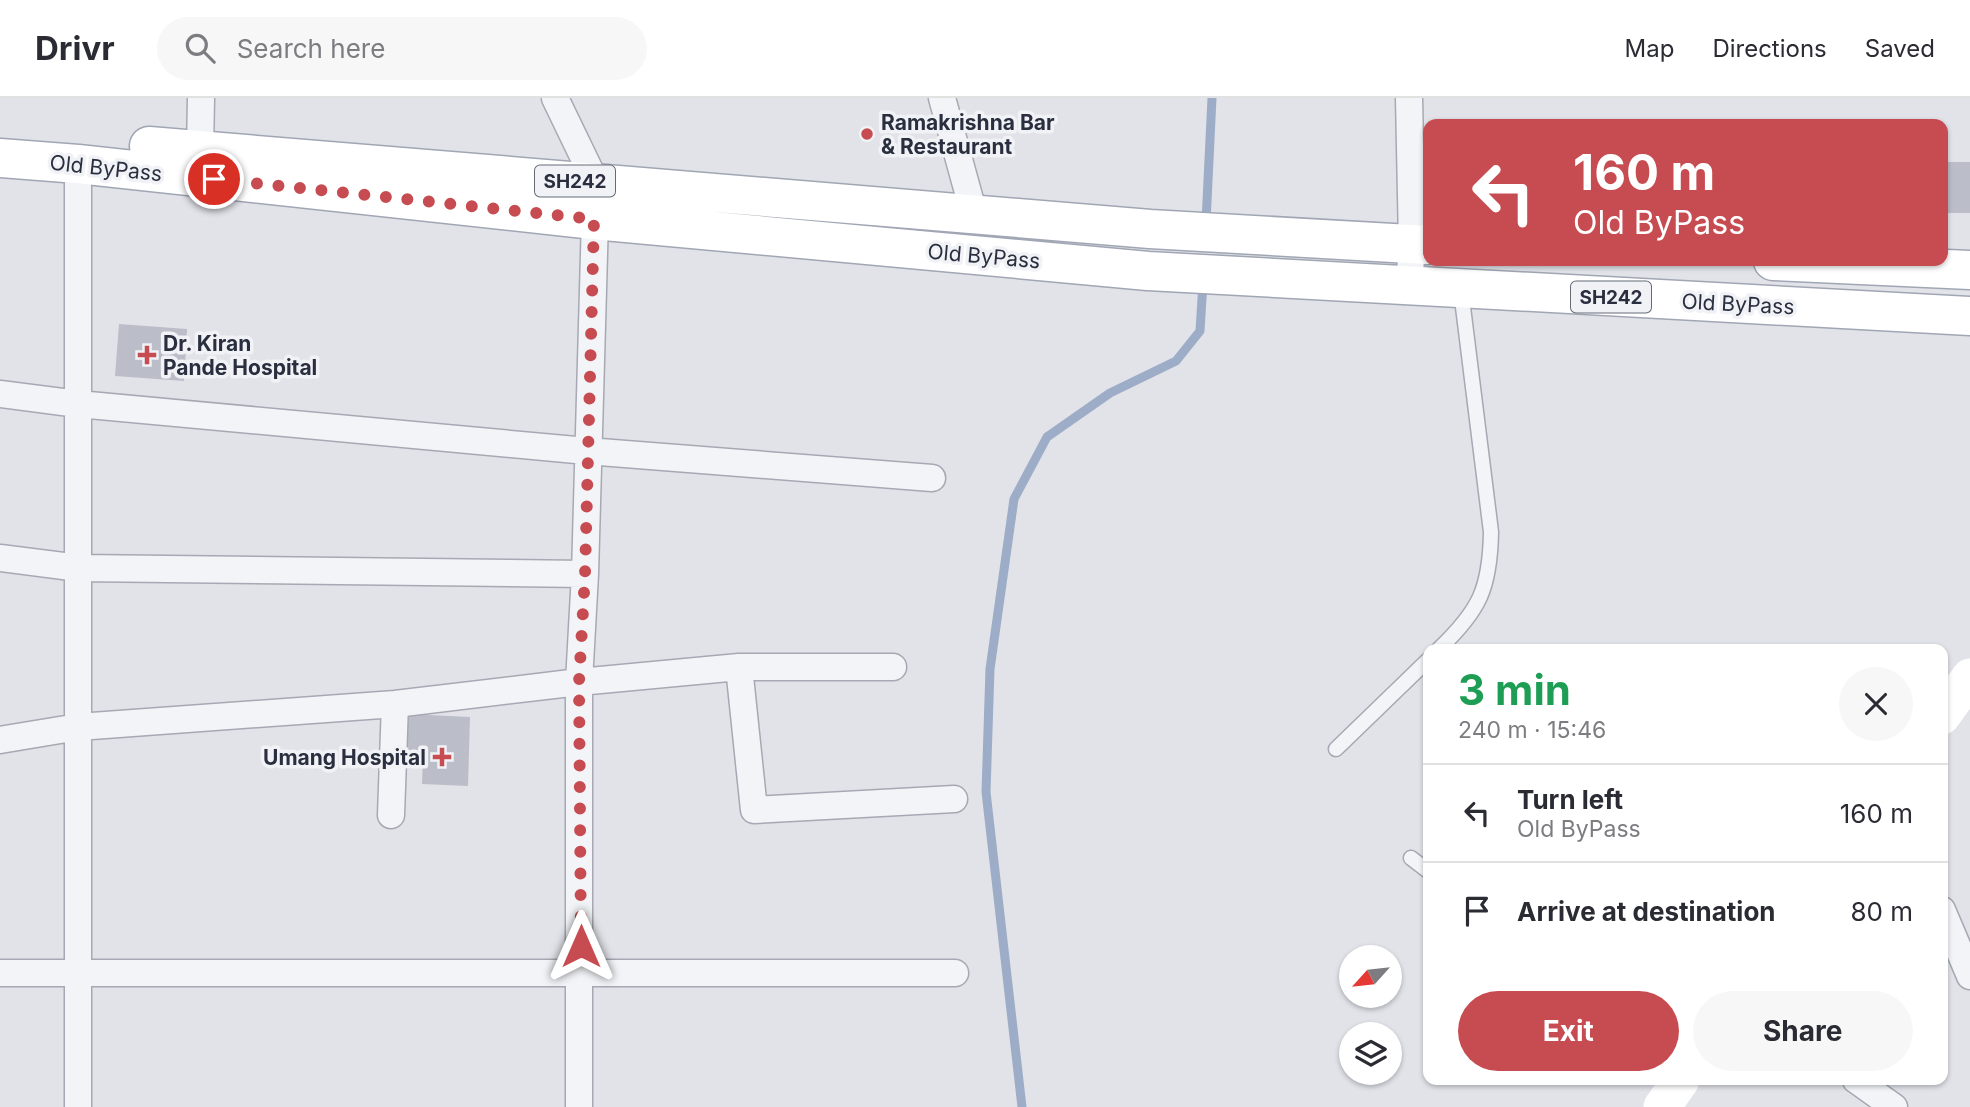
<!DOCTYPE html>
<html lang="en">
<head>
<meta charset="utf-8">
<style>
	body { margin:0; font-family:Inter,sans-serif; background:#f7f7f7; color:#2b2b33; height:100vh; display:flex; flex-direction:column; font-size:26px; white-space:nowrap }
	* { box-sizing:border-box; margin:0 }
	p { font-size:23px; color:#7c7c81 }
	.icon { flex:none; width:38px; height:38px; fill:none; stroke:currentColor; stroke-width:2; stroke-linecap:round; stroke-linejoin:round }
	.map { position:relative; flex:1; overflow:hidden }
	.side { position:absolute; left:1423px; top:546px; width:525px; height:441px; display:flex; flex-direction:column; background:#fff; border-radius:14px; box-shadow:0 2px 5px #0004 }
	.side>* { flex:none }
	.guide { position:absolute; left:1423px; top:21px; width:525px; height:147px; border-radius:14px; box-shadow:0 2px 5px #0004; background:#c74c51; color:#fff; overflow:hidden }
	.needle { width:46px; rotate:243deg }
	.controls { position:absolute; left:1339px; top:847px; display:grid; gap:14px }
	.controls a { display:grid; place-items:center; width:63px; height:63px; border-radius:50%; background:#fff; box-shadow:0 2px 5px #0004; font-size:35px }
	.pin { position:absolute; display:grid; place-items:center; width:60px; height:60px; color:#fff; margin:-30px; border:4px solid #fff; border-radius:50%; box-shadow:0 2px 7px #0007 }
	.me { position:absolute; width:77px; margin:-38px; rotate:0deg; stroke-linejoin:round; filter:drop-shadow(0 0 5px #0008) }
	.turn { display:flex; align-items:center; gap:24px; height:147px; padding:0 35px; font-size:32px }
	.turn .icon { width:91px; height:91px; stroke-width:2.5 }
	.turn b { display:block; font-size:49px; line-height:60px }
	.round { display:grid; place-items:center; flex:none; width:74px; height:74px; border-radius:37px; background:#f7f7f7 }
	.summary { display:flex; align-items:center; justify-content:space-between; height:119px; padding:0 35px }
	h1 { font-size:42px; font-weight:700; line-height:52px; color:#1e9e55 }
	.action { display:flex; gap:14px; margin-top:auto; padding:14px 35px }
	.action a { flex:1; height:80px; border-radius:42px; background:#c74c51; color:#fff; font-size:28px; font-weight:700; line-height:80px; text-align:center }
	.action a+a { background:#f7f7f7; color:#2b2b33 }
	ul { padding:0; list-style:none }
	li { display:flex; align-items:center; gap:21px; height:98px; padding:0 35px; border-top:2px solid #e1e1e2 }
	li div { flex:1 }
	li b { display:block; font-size:26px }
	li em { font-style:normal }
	header { display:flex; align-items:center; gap:42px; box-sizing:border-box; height:98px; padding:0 35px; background:#fff; border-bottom:2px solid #e1e1e2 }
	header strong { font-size:33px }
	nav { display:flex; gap:38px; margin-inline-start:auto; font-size:24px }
	.search { width:490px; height:63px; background:#f7f7f7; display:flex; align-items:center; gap:18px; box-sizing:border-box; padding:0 24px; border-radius:38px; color:#7c7c81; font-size:26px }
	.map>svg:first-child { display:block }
</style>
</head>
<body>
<header>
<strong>Drivr</strong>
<div class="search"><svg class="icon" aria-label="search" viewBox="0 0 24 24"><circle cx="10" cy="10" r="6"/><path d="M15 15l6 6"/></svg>Search here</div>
<nav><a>Map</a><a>Directions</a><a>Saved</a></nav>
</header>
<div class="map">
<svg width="1970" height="1009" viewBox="0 0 1970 1009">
	<rect width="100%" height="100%" fill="#e1e3e9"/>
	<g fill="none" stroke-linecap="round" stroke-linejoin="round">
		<path stroke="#9dadc7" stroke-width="9" d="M 1206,124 L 1212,0
			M 1022,1009 L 986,694 L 990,571 L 1014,401 L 1047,339 L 1110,295 L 1176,263 L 1200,233 L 1203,184"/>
	</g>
	<path fill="#bbbec8" d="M 1943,64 L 1970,64 L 1970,115 L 1943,115 Z
		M 119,226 L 187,231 L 184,283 L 115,278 Z
		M 407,616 L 470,619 L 468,688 L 422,686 L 423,656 L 406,655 Z"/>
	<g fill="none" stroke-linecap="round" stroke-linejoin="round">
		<defs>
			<path id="lane" d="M 1439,551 C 1480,512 1490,490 1491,434 L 1461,193
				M 1336,651 L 1428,562
				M 1411,760 L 1428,773"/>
			<path id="street" d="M 555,0 L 596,85 L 585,476 L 579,584 L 579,1009
				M 942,0 L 974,116
				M 200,52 L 201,0
				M 78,66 L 78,1009
				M 1409,189 L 1412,146 L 1409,0
				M 0,296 L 78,306 L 587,353 L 932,380
				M 0,460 L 79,470 L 585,476
				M 739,569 L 893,569
				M 0,642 L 78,629 L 395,606 L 579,584 L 739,569 L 754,712 L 954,701
				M 391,717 L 395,606
				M 1942,812 L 1970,878
				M 0,875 L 955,875
				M 1856,982 L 1894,1009"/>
			<path id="primary" d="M 149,48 L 1150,131 L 1428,147
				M 0,60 L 78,66 L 594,122 L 1148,173 L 1970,218
				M 1773,163 L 1970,172"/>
		</defs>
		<use href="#lane" stroke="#a6a9b3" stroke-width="17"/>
		<use href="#street" stroke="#a6a9b3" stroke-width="29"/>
		<use href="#primary" stroke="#a0a6b4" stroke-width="41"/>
		<use href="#lane" stroke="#f3f4f7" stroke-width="14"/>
		<use href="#street" stroke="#f3f4f7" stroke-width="26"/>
		<path stroke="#fff" stroke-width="37" d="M 1942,618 L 1970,579
			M 1662,1009 L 1681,982"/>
		<use href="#primary" stroke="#fff" stroke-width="38"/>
	</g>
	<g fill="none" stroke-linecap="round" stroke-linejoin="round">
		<path stroke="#c74c51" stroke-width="12" stroke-dasharray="0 21.6" d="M 214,81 L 594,121 L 585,477 L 579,584 L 581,848"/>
	</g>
	<g fill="#c74c51" stroke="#f0f2f6" stroke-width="2.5">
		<circle cx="867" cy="36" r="7"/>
		<path d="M143.5 246.5h7v7h7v7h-7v7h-7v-7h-7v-7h7z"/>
		<path d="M438.5 648.5h7v7h7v7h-7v7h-7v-7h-7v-7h7z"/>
	</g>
	<g text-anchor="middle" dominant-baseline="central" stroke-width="7" stroke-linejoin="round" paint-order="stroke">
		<g fill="#f0f2f6" stroke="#656a76" stroke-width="2">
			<rect x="535" y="67.5" width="80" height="31" rx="5"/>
			<rect x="1571" y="183.5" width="80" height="31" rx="5"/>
		</g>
		<g font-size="19" font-weight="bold" fill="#2a2f3f">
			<text x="575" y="83">SH242</text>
			<text x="1611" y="199">SH242</text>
		</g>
		<g font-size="21" font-weight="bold" fill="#2a2f3f" stroke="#f0f2f6" text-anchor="start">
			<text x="881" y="24">Ramakrishna Bar<tspan x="881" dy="24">&amp; Restaurant</tspan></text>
			<text x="163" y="245">Dr. Kiran<tspan x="163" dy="24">Pande Hospital</tspan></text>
			<text x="426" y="659" text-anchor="end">Umang Hospital</text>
		</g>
		<g font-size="21" fill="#2a2f3f" stroke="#f0f2f6">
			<text transform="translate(106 70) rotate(6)">Old ByPass</text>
			<text transform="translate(984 158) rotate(5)">Old ByPass</text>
			<text transform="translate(1738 206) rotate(3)">Old ByPass</text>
		</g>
	</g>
</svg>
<div class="controls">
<a><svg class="needle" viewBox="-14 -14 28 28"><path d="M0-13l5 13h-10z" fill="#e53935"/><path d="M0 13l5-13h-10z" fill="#7c7c81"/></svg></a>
<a><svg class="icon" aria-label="layers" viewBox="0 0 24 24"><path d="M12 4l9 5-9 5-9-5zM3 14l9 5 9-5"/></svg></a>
</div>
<div class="pin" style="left:214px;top:81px;background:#d93025"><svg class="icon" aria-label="arrive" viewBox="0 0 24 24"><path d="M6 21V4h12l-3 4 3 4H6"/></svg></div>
<svg class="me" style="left:581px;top:848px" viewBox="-20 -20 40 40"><path d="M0-17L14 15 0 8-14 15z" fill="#c74c51" stroke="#fff" stroke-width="4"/></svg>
<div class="guide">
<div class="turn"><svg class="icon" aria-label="left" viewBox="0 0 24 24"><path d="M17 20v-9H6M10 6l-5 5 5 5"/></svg><div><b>160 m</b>Old ByPass</div></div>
</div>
<section class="side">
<div class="summary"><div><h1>3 min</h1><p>240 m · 15:46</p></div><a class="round"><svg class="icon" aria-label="close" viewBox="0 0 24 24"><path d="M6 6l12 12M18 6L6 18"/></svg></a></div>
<ul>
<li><svg class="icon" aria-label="left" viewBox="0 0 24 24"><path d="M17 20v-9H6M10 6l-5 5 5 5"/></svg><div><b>Turn left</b><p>Old ByPass</p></div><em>160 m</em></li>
<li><svg class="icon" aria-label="arrive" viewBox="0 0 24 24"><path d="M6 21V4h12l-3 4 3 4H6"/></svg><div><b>Arrive at destination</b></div><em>80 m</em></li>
</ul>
<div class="action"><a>Exit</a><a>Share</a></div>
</section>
</div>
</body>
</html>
